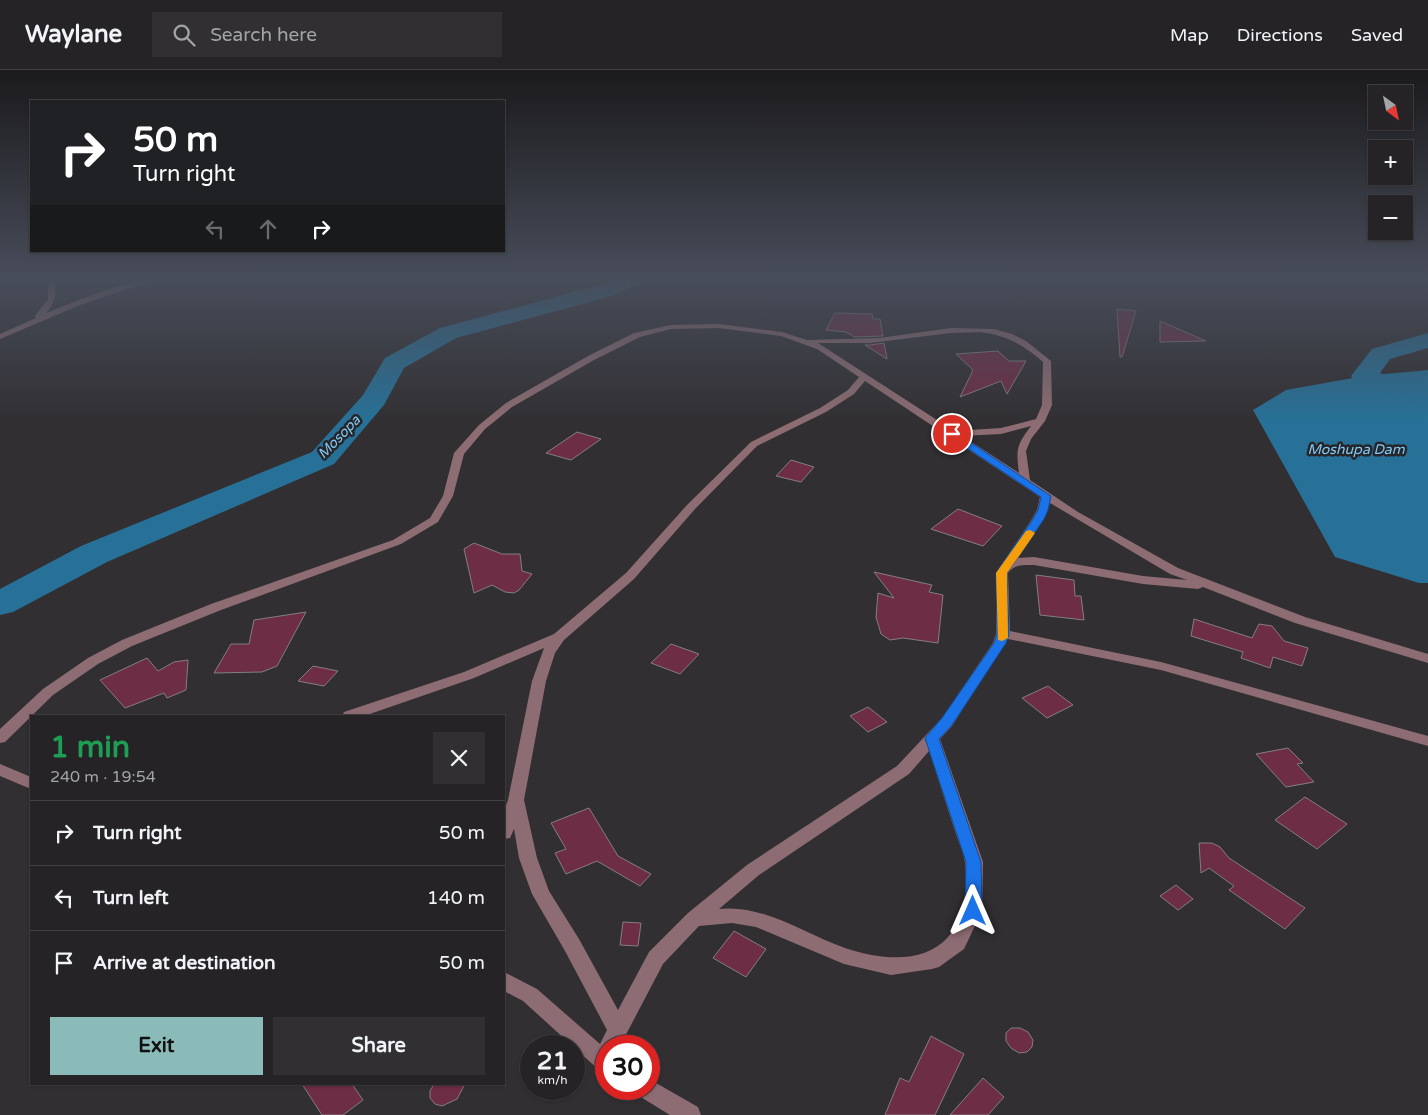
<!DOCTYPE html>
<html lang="en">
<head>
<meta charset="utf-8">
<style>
	body { margin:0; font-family:"Varela Round",sans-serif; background:#312f32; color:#f1f3f6; height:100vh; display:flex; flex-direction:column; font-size:19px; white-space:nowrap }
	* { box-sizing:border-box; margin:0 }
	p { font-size:16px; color:#a3a4a7 }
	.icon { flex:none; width:28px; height:28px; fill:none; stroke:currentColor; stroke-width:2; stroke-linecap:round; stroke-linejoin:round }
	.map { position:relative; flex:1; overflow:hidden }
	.details { position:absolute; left:30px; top:645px; width:475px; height:370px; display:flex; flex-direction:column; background:#252326; border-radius:0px; box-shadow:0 1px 4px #0004,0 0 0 1px #424043 }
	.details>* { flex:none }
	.hud { position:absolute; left:30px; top:30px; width:475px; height:152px; border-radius:0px; box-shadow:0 1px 4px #0004,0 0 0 1px #424043; background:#202124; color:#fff; overflow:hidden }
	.needle { width:32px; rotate:147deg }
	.tools { position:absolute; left:1368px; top:15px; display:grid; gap:10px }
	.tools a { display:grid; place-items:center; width:45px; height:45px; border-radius:0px; background:#252326; box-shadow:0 1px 4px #0004,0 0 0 1px #424043; font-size:25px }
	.speed { position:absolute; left:520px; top:965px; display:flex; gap:10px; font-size:25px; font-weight:700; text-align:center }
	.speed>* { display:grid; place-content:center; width:65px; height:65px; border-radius:50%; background:#252326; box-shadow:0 1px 4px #0004,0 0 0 1px #424043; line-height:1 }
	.speed small { font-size:12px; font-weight:400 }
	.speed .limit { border:8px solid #d22; background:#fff; color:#111 }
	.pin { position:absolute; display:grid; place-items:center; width:42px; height:42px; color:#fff; margin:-21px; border:2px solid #fff; border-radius:50%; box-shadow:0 1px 5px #0007 }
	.me { position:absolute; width:55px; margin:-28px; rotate:0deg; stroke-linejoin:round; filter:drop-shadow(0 0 4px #0008) }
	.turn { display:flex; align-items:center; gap:18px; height:105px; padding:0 20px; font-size:22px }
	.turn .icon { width:65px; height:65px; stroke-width:2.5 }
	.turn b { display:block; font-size:35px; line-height:42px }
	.lanes { display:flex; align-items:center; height:48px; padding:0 20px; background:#0003; justify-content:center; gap:25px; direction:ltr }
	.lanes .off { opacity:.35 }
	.round { display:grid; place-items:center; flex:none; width:52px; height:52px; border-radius:0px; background:#312f32 }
	.head { display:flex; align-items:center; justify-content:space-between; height:85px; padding:0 20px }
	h1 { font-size:30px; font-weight:800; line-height:38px; color:#1e9e55 }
	.button { display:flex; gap:10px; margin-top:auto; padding:10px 20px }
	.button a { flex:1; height:58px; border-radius:0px; background:#8bbbb9; color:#111; font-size:20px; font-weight:800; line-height:58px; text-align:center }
	.button a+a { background:#312f32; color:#f1f3f6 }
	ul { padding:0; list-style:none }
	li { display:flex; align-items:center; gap:15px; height:65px; padding:0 20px; border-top:1px solid #424043 }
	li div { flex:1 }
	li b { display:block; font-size:19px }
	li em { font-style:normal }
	header { display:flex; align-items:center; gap:30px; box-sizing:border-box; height:70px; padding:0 25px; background:#252326; border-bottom:1px solid #424043 }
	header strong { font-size:24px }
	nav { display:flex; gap:28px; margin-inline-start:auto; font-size:18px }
	.search { width:350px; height:45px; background:#312f32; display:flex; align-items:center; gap:12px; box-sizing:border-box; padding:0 18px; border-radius:0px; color:#a3a4a7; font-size:19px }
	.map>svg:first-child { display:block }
</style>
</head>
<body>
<header>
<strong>Waylane</strong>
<div class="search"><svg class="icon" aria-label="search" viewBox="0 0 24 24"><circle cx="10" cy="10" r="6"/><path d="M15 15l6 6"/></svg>Search here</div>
<nav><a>Map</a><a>Directions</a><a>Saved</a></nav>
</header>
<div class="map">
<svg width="1428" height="1045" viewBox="0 0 1428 1045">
	<rect width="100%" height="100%" fill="#312f32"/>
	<path fill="#277198" d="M 1428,300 L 1428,513 L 1419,513 L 1335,487 L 1253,340 L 1286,320 L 1364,306 Z"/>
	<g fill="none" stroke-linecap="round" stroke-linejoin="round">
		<path fill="#277198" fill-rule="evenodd" d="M 618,208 L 646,208 L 643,212 L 612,226 L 456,268 L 404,298 L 384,335 L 334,394 L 107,492 L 13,542 L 0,545 L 0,519 L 81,476 L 312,382 L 363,325 L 385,288 L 440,258 L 596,216 Z
			M 1428,263 L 1428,278 L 1390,289 L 1380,303 L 1428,320 L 1428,337 L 1355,312 L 1351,306 L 1372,279 Z"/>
	</g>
	<path fill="#6d2d45" stroke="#837f80" d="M 1117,239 L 1136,241 L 1122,287 L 1120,287 Z
		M 835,243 L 872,244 L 873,249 L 880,249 L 883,266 L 854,267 L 846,262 L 826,260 Z
		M 1160,251 L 1206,271 L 1160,272 Z
		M 884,273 L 887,289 L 865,275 L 870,275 Z
		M 998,281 L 1009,291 L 1026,291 L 1007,324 L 1001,311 L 960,327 L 973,300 L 956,284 Z
		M 577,362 L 601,369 L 571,390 L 546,383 Z
		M 791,390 L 814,397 L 801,412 L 776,406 Z
		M 958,439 L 1002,456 L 983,476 L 931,459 Z
		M 474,473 L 502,484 L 520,484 L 522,501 L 532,504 L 519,520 L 514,523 L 505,522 L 492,515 L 474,523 L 464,479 Z
		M 874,502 L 932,515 L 929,522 L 943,525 L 938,573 L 903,568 L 890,570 L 881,564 L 876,547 L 878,523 L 894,528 Z
		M 1036,505 L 1074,510 L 1075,526 L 1081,526 L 1084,550 L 1040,545 Z
		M 306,542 L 277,596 L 262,602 L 214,603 L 231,574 L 249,574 L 254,550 Z
		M 1194,549 L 1252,568 L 1259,554 L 1272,556 L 1284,571 L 1308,578 L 1302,596 L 1273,587 L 1270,598 L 1241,588 L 1243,582 L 1191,566 Z
		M 671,574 L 699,584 L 680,604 L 651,593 Z
		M 147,588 L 158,601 L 174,592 L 188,590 L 186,620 L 167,628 L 164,623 L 125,638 L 100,610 Z
		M 313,596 L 338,601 L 324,616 L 298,611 Z
		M 1048,616 L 1073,635 L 1047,648 L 1022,628 Z
		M 868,637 L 887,652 L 868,662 L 850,646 Z
		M 1288,678 L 1303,693 L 1297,694 L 1314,712 L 1286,717 L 1256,684 Z
		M 1305,727 L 1347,754 L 1317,779 L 1275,750 Z
		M 589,738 L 618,786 L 651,804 L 640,816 L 597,791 L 566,804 L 555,783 L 566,779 L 551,753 Z
		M 1199,773 L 1212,773 L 1220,777 L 1229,788 L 1305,838 L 1285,859 L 1229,820 L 1234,816 L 1209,798 L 1201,803 Z
		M 1176,815 L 1193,829 L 1178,840 L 1160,826 Z
		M 623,852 L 641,853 L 638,876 L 620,875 Z
		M 734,861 L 766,879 L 746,907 L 713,888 Z
		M 1011,958 L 1020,958 L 1028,962 L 1033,970 L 1032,977 L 1027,982 L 1019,983 L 1011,978 L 1006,971 L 1006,963 Z
		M 931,966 L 964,984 L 935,1045 L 885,1045 L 900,1008 L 909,1012 Z
		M 983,1008 L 1004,1027 L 988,1045 L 950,1045 Z
		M 302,1014 L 352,1014 L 363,1030 L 343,1045 L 322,1045 Z
		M 434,1014 L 465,1014 L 457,1029 L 442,1036 L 435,1034 L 430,1028 L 430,1021 Z"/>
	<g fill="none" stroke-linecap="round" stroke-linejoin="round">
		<path fill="#8d6d73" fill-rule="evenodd" d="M 48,208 L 54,208 C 57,222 56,232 46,243 C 77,231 129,208 161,208 L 80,235 L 0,269 L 0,264 L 36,248 L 35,246 L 48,229 Z
			M 719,254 L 782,262 L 807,270 L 879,268 L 951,258 L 994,259 L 1012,264 L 1026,271 L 1051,291 L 1052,335 L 1045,351 L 1031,369 L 1026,381 L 1030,410 L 1078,442 L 1178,498 L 1305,547 L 1428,584 L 1428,593 L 1295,553 L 1203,517 L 1198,519 L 1143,514 L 1034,495 C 1024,495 1014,494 1008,503 L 1010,561 L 1161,592 L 1428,666 L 1428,676 L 1161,600 L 1008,569 L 952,656 L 940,669 L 983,792 L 982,841 L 964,879 L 939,897 L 932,899 L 891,905 L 844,894 L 756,857 L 732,853 L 699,856 L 663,894 L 620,976 L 606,976 L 606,1003 L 599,1000 L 523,931 L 504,921 L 504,902 L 537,919 L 600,974 L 607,960 L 565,881 L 532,824 L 519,788 L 514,759 L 510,768 L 504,769 L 504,741 L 508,730 L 532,611 L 544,578 L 474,608 L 364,646 L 342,646 L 344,642 L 464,602 L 554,564 L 626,503 L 687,435 L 751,372 L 820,338 L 848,320 L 859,307 L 817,279 L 781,266 L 719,258 L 671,259 L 640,267 L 594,290 L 512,337 L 485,359 L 464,384 L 453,426 L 438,452 L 401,474 L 221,540 L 132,576 L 98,594 L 53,625 L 5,672 L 0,673 L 0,659 L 43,619 L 88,588 L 122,570 L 211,534 L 393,470 L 430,448 L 443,426 L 454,383 L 479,355 L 506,333 L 588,286 L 634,263 L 671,255 ZM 980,262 C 1006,265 1024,275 1043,292 L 1042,335 L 1036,349 L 1001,358 L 954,361 L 818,273 L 870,273 L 951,263 ZM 865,311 L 1040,427 L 1037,440 L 1032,449 L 996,503 L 996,564 L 993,573 L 942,648 L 897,696 L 747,795 L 688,843 L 649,882 L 618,940 L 579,869 L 549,821 L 537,788 L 524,730 L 546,611 L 555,583 L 564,570 L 634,509 L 695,439 L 757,376 L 826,342 L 854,324 ZM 1031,356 C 1016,376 1016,379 1019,403 L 962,366 L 1001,364 ZM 1050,433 L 1170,504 L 1187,510 L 1143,506 L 1034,487 L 1018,488 L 1044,449 ZM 929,681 C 938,708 946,734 955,761 C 958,771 964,783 965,793 C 973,879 920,903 845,878 C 804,864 764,834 719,839 L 759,805 L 909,704 Z
			M 0,694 L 31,707 L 31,719 L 0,706 Z
			M 649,1009 L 698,1037 L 701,1045 L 670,1045 L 639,1026 L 636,1019 L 649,1019 Z"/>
	</g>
	<linearGradient id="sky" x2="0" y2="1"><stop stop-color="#1b1a1c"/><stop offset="0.59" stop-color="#484d5a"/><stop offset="1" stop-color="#484d5a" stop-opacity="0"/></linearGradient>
	<rect width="1428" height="354" fill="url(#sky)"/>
	<path fill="#1a73e8" stroke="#114b97" d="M 949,362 L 955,362 L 1051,426 L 1048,440 L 1044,449 L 1007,503 L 1009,564 L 1006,573 L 952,655 L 939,669 L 981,792 L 982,841 L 979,846 L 973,848 L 968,846 L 965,841 L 966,792 L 925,668 L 942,648 L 994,573 L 997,564 L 996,503 L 1033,449 L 1038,440 L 1041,427 L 949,366 Z"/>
	<path fill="#f59e0b" d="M 1030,460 L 1035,463 L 1007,503 L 1008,568 L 1002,571 L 998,570 L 996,503 L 1026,461 Z"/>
	<g text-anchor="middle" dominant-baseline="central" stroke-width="5" stroke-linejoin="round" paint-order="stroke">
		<g font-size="14" font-style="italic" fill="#7fcbf9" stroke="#282528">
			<text transform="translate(339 367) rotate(-46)">Mosopa</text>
			<text x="1356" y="379">Moshupa Dam</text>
		</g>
	</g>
</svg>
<div class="tools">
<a><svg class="needle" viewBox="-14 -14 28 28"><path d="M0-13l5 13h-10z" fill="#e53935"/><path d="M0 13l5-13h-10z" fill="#a3a4a7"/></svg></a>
<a>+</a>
<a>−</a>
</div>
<div class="speed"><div>21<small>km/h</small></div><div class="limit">30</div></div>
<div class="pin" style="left:952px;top:364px;background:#d93025"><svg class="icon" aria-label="arrive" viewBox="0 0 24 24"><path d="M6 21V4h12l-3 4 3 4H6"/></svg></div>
<svg class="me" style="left:973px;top:841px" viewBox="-20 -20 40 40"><path d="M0-17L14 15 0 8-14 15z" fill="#1a73e8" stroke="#fff" stroke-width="4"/></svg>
<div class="hud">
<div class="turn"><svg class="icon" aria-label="right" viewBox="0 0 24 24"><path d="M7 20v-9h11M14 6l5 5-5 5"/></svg><div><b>50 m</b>Turn right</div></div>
<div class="lanes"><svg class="icon off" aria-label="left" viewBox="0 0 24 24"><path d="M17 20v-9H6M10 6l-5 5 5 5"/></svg><svg class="icon off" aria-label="ahead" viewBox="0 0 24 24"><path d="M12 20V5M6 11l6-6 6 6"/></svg><svg class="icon" aria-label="right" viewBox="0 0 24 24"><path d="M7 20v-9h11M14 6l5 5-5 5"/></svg></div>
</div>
<section class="details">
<div class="head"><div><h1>1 min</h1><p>240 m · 19:54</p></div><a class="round"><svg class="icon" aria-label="close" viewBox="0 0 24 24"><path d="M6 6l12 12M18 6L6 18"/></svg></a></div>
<ul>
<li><svg class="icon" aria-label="right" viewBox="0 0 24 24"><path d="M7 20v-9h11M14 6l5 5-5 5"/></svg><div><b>Turn right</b></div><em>50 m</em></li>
<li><svg class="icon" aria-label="left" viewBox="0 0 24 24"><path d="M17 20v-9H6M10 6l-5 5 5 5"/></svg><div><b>Turn left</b></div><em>140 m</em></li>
<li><svg class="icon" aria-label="arrive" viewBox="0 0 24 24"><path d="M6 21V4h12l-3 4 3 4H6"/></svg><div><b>Arrive at destination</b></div><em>50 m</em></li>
</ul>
<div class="button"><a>Exit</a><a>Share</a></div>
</section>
</div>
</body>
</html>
